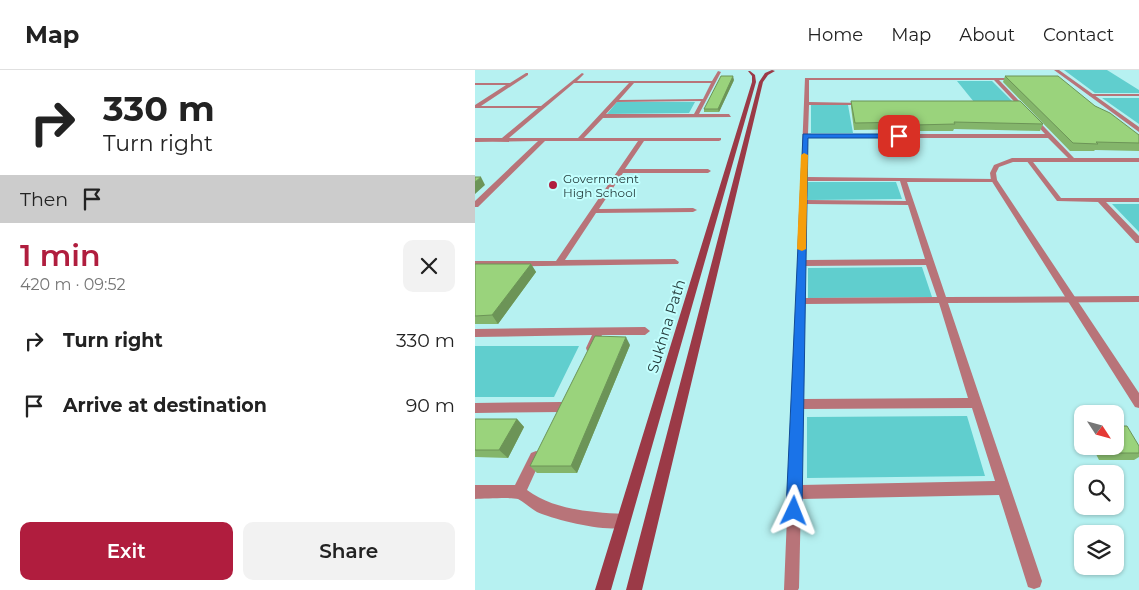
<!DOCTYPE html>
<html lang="en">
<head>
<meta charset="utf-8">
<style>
	body { margin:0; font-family:Montserrat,sans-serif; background:#f2f2f2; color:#222; height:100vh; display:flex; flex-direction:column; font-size:19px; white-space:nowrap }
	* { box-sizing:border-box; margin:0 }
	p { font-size:16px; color:#767676 }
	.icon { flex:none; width:28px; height:28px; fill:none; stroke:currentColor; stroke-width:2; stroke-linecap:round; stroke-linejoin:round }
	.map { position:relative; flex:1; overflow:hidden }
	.drawer { display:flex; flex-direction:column; background:#fff; width:475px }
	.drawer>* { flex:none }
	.banner { background:#fff; color:#222; overflow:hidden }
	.needle { width:32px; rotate:126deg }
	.tools { position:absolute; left:599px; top:335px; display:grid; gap:10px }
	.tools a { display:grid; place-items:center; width:50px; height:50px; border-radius:10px; background:#fff; box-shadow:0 1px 4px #0004; font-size:25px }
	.pin { position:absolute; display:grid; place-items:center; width:42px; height:42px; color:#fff; margin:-21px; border-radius:10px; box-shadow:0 2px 8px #0006 }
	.me { position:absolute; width:55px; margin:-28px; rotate:2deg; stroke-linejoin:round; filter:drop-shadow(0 0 4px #0008) }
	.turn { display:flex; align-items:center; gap:18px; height:105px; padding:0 20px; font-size:22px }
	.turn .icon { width:65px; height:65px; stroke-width:2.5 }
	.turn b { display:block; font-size:35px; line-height:42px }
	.then { display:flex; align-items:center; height:48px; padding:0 20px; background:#0003; gap:10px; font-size:19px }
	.round { display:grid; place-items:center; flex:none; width:52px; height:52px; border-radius:10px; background:#f2f2f2 }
	.headline { display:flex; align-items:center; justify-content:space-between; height:85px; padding:0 20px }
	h1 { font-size:30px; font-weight:600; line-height:38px; color:#b01d3e }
	.button { display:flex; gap:10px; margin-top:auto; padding:10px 20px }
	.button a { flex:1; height:58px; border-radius:10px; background:#b01d3e; color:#fff; font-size:20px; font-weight:600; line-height:58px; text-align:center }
	.button a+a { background:#f2f2f2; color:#222 }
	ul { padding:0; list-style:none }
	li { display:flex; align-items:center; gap:15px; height:65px; padding:0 20px }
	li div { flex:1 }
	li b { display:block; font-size:19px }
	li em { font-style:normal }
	header { display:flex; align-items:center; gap:30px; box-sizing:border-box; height:70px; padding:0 25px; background:#fff; border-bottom:1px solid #e0e0e0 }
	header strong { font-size:24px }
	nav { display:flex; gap:28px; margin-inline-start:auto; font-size:18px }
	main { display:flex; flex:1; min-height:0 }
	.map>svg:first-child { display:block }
</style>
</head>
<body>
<header>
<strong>Map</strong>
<nav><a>Home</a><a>Map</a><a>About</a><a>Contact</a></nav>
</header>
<main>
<section class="drawer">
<div class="banner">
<div class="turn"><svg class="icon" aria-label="right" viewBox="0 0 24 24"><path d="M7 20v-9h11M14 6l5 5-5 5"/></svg><div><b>330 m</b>Turn right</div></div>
<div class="then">Then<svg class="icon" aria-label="arrive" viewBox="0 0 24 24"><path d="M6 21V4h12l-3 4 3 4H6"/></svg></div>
</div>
<div class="headline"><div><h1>1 min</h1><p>420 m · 09:52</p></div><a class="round"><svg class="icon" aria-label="close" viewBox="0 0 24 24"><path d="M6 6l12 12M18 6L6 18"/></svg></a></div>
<ul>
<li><svg class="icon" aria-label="right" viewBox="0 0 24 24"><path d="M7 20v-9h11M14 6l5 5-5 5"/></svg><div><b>Turn right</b></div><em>330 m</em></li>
<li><svg class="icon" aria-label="arrive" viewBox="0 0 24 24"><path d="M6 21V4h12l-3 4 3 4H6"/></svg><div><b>Arrive at destination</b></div><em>90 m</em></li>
</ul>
<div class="button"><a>Exit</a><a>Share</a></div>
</section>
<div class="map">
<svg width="664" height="520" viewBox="0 0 664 520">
	<rect width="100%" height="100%" fill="#b6f1f1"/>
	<path fill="#60cece" d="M 589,0 L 632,0 L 664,20 L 664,23 L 620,23 Z
		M 482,11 L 517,11 L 538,32 L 499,32 Z
		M 627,28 L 664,28 L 664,54 Z
		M 142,32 L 220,32 L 214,43 L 132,44 Z
		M 336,35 L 373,35 L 378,63 L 336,63 Z
		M 332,112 L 421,112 L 427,129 L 333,130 Z
		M 637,134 L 664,134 L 664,162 Z
		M 447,197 L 457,227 L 333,228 L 333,198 Z
		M 0,276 L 104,276 L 79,327 L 0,327 Z
		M 492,346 L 510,406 L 332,408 L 332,347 Z"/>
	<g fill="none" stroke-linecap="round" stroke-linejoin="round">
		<path fill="#b87479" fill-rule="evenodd" d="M 243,1 L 246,2 L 224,44 L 254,44 L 256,47 L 128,48 L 109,68 L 246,68 L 246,70 L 244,71 L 169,71 L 150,99 L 233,99 L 236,101 L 233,103 L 148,103 L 124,139 L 218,138 L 222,140 L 218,142 L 121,143 L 90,190 L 200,189 L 204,192 L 203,194 L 0,197 L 0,191 L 81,191 L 163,71 L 70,71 L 3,137 L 0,137 L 0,131 L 63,71 L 0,72 L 0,68 L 27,68 L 63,38 L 0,38 L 0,35 L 31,15 L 0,15 L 0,13 L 35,13 L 51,3 L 53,3 L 53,5 L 6,36 L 66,36 L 107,3 L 109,4 L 102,11 L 237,11 ZM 99,13 L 154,13 L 103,68 L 34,68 ZM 159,13 L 236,13 L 228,29 L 144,30 ZM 226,31 L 219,44 L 131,44 L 142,32 Z
			M 330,8 L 543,8 L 541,10 L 524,10 L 599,88 L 599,90 L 595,90 L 573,68 L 333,68 L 332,107 L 521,109 L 522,110 L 519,112 L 432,112 L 471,227 L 664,226 L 664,232 L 473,233 L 567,511 L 565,517 L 559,519 L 553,517 L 524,425 L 326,429 L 324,518 L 323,520 L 309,520 ZM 334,10 L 519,10 L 570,64 L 333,64 L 334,35 L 388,35 L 390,34 L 388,33 L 334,32 ZM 332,111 L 425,111 L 431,131 L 332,130 ZM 332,134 L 433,135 L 450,189 L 331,190 ZM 451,195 L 462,227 L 330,228 L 330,196 ZM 464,233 L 493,328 L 328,329 L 330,234 ZM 497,338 L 520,411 L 326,415 L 328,339 Z
			M 616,24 L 664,24 L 664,26 L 614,26 Z
			M 551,88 L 555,88 L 586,128 L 664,128 L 664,132 L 631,132 L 664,166 L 664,173 L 661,173 L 623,132 L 582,131 L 551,90 Z
			M 170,257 L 175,261 L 170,265 L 127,265 L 120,281 L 112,281 L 111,278 L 117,265 L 0,267 L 0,259 Z
			M 87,332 L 91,333 L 93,337 L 91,341 L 87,342 L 0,343 L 0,333 Z
			M 61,381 L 66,383 L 67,387 L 52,420 C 79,440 115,442 148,444 L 153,446 L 155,451 L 153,456 C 135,464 80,450 62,442 C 55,438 49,432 43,429 C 36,427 9,429 0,429 L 0,415 L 40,415 L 56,383 Z"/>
		<path fill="#b87479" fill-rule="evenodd" d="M 579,0 L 584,0 L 664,57 L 664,62 Z
			M 537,88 L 664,88 L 664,92 L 538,92 L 524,97 L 521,103 L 522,110 L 664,323 L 664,338 L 660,337 L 516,110 L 515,103 L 519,95 Z"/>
		<path fill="#9b3a47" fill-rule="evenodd" d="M 297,0 L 300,1 L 293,5 L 288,12 L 167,520 L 151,520 L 284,12 L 290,3 Z
			M 273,1 L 275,1 L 280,5 L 281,12 L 136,520 L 120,520 L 277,12 L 277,6 Z"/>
	</g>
	<path fill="#84b56b" d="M 530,6 L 620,36 L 664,65 L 664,81 L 620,80 L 619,81 L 595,81 L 528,12 Z
		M 259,10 L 244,42 L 229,42 L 229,39 Z
		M 376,31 L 568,54 L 565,61 L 479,59 L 478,61 L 438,61 L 437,59 L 379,60 L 376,37 Z
		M 0,194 L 56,194 L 61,202 L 23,254 L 0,254 Z
		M 155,275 L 102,403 L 62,403 L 55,396 Z
		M 0,349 L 42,349 L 49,357 L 33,388 L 0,387 Z
		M 617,376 L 664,376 L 664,387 L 659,390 L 624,390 Z"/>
	<path fill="#6c9457" d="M 258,6 L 259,10 L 244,42 L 243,39 Z
		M 6,107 L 10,115 L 0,124 L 0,112 Z
		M 56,194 L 61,202 L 23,254 L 17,245 Z
		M 151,267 L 155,275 L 102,403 L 96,396 Z
		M 42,349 L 49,357 L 33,388 L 24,380 Z"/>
	<path fill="#9ad37c" stroke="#6c9457" d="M 246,6 L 258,6 L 243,39 L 229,39 Z
		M 530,6 L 583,6 L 620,36 L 635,43 L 664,65 L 664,73 L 621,72 L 623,74 L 598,73 Z
		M 376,31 L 545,31 L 568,54 L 479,52 L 480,54 L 439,55 L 438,52 L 380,53 Z
		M 0,107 L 6,107 L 0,112 Z
		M 0,194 L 56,194 L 17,245 L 0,246 Z
		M 120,266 L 151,267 L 96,396 L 55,396 Z
		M 0,349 L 42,349 L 24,380 L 0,380 Z
		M 640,356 L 652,356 L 664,376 L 664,383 L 632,383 L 628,376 L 640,376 Z"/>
	<path fill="#1a73e8" stroke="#114b97" d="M 328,64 L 424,64 L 427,66 L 424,68 L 333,68 L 327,441 L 324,447 L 319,449 L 313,447 L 311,441 Z"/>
	<path fill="#f59e0b" d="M 329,83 L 333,85 L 331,179 L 327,181 L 322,179 L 326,85 Z"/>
	<circle fill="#b01d3e" stroke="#c3fffe" stroke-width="2" cx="78" cy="115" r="5"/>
	<g text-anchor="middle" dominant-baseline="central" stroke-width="4" stroke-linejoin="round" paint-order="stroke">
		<g font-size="12" fill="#263e3e" stroke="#c3fffe" text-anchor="start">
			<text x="88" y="108">Government<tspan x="88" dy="14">High School</tspan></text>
		</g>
		<g font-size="15" fill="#263e3e" stroke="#c3fffe">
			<text transform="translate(191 256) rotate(-73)">Sukhna Path</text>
		</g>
	</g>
</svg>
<div class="tools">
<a><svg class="needle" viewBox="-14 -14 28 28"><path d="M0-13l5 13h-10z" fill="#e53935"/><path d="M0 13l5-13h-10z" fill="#767676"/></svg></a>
<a><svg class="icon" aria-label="search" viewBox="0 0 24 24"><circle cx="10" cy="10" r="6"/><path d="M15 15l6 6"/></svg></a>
<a><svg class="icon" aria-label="layers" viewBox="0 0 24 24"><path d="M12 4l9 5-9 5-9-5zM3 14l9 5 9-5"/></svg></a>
</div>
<div class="pin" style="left:424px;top:66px;background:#d93025"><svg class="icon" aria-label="arrive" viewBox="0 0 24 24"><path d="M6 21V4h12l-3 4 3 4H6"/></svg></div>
<svg class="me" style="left:319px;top:441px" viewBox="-20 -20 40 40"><path d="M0-17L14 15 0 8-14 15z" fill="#1a73e8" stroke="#fff" stroke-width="4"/></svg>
</div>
</main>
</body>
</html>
